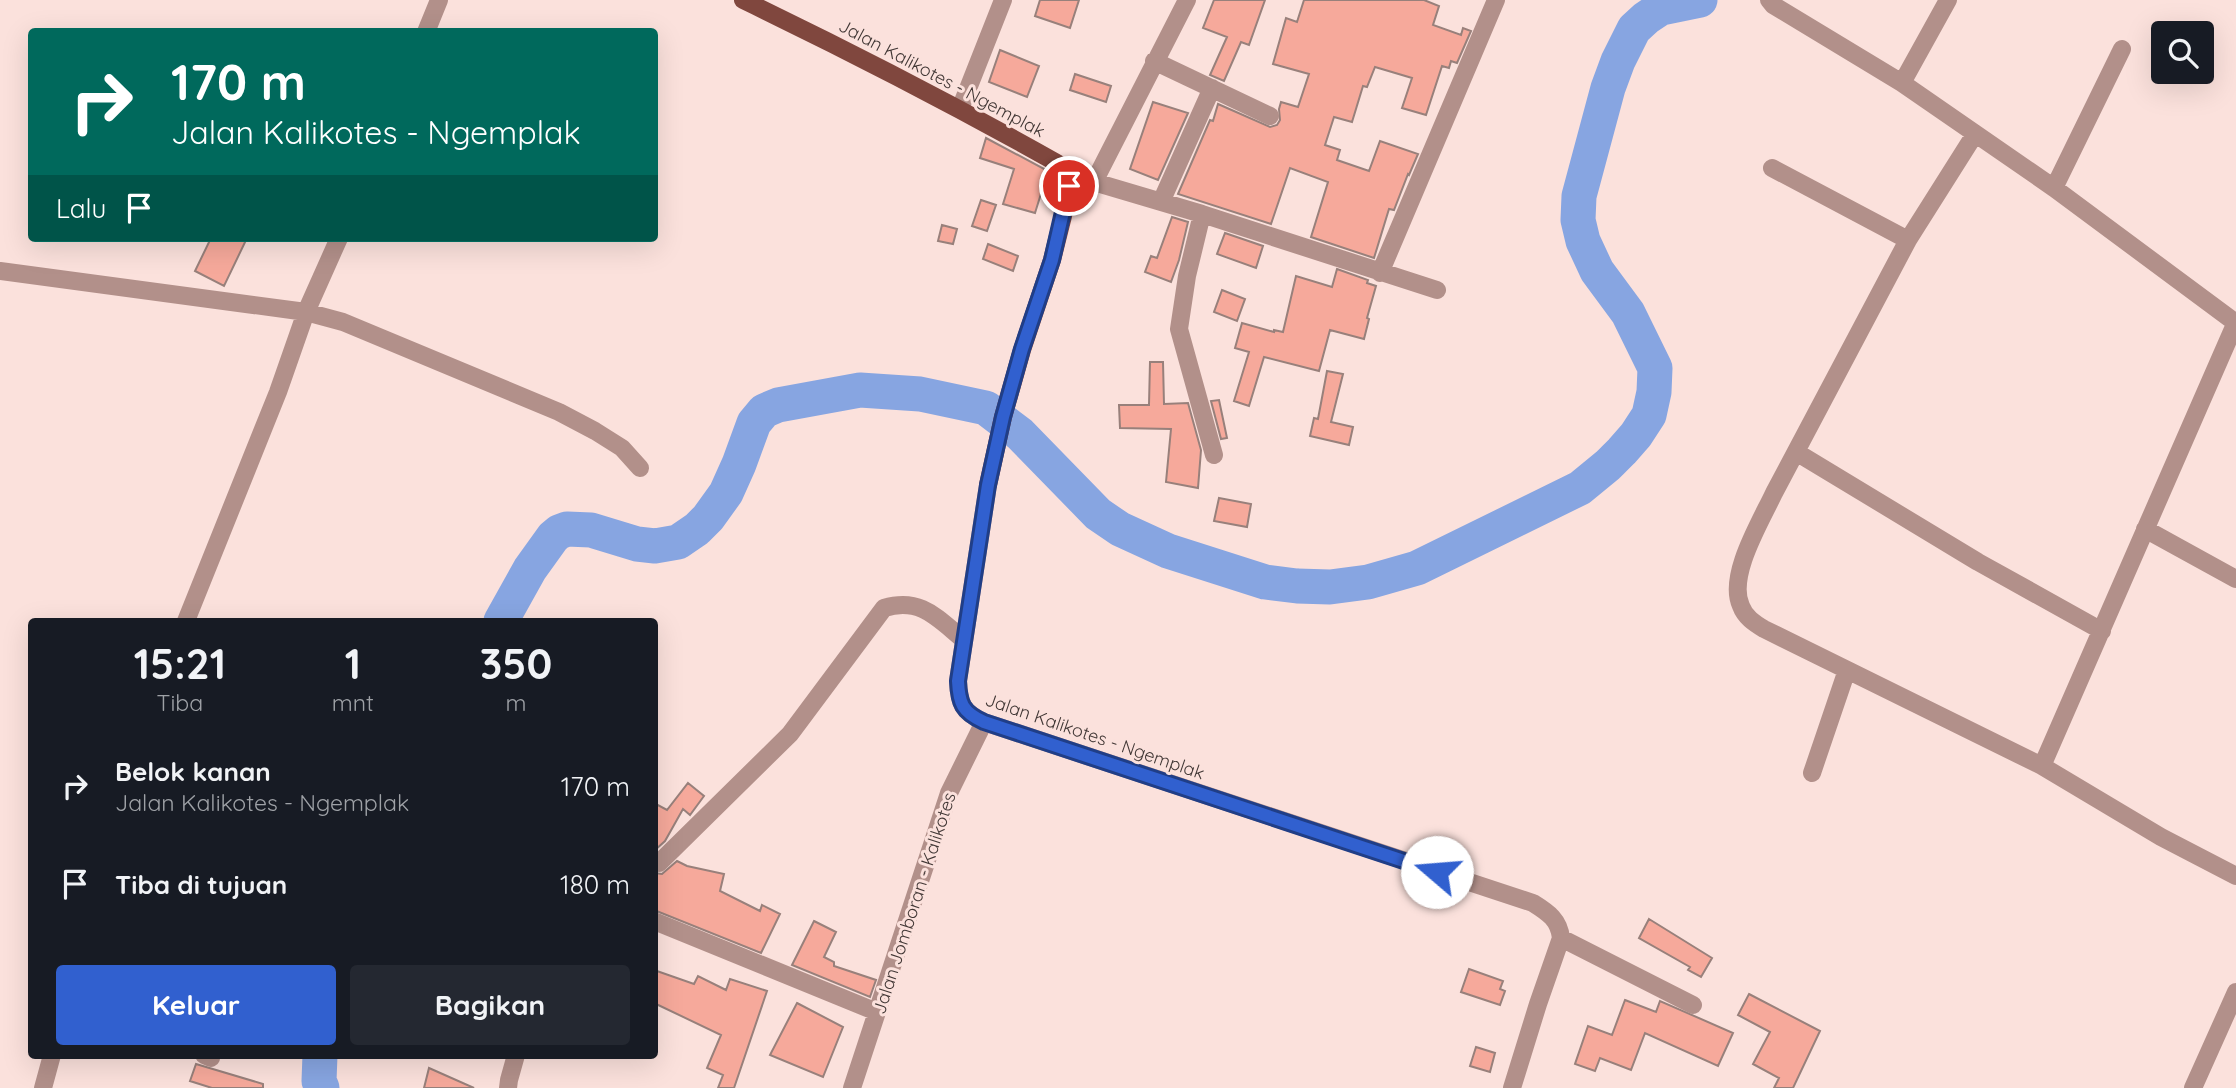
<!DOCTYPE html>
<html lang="id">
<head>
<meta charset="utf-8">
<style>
	body { margin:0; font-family:Quicksand,sans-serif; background:#242831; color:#f1f3f6; height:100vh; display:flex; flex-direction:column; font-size:26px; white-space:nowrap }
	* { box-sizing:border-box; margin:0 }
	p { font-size:23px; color:#9ea1a6 }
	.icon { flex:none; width:38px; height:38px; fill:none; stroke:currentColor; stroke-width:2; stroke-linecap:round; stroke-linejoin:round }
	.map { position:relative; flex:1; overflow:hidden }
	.panel { position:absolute; left:28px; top:618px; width:630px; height:441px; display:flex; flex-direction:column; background:#171b24; border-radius:7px; box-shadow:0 7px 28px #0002 }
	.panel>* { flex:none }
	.top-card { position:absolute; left:28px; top:28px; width:630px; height:214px; border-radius:7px; box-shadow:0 7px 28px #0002; background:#00695c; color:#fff; overflow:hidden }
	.controls { position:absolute; left:2151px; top:21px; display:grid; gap:14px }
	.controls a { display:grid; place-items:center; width:63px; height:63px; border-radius:7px; background:#171b24; box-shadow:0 7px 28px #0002; font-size:35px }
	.pin { position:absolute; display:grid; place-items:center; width:60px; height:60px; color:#fff; margin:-30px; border:4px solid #fff; border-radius:50%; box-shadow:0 2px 7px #0007 }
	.me { position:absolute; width:77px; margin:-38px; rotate:288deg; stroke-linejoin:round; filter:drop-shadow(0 0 5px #0008) }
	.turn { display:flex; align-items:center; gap:24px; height:147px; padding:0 28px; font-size:32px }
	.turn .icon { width:91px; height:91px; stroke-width:2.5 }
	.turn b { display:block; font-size:49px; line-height:60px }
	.then { display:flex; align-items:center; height:66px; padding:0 28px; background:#0003; gap:14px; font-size:26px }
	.eta { display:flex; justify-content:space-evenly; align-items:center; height:119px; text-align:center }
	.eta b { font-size:42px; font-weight:800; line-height:49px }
	.primary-button { display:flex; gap:14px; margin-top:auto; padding:14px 28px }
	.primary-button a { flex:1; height:80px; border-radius:7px; background:#3160cf; color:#fff; font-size:28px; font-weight:800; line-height:80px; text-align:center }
	.primary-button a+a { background:#242831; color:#f1f3f6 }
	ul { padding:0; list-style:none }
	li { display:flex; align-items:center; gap:21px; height:98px; padding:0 28px }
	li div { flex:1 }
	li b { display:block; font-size:26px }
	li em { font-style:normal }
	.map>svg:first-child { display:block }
</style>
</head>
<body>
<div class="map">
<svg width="2236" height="1088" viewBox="0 0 2236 1088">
	<rect width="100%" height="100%" fill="#fbe1dc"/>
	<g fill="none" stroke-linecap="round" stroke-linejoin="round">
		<path stroke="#87a5e1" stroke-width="35" d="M 501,621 L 530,569 L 553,537 L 559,532 L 567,529 L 591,530 L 637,544 L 655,546 L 678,542 L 697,529 L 708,518 L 726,493 L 739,464 L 754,423 L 764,411 L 778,405 L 860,390 L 920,394 L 986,408 L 1020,434 L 1098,514 L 1120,529 L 1168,551 L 1265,582 L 1297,586 L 1330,587 L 1368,582 L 1417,568 L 1580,488 L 1608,465 L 1622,451 L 1636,435 L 1649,415 L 1654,392 L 1655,368 L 1628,313 L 1597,271 L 1583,241 L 1578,220 L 1579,196 L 1608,88 L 1618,61 L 1634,29 L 1646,18 L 1661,8 L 1700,0
			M 320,1055 L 319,1081 L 322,1088"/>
	</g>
	<path fill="#f6a99b" stroke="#98807b" stroke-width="2" d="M 1040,0 L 1079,0 L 1070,28 L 1035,16 Z
		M 1214,0 L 1265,0 L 1249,45 L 1241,42 L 1224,81 L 1210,75 L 1227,37 L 1203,28 Z
		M 1304,0 L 1424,0 L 1439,6 L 1433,25 L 1461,35 L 1463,28 L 1471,31 L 1457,63 L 1451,61 L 1449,68 L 1442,66 L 1426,115 L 1402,108 L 1412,78 L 1375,67 L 1367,87 L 1363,86 L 1352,122 L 1334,117 L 1325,145 L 1340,150 L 1337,160 L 1369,171 L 1380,141 L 1418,154 L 1409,175 L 1408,174 L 1394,210 L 1389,209 L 1374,258 L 1311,237 L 1328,182 L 1290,168 L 1271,224 L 1178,194 L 1210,120 L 1213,121 L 1218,104 L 1270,127 L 1277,125 L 1280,120 L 1279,109 L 1281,102 L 1298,107 L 1309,74 L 1273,64 L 1286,18 L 1297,22 Z
		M 1000,50 L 1039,66 L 1027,97 L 989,82 Z
		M 1075,74 L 1111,86 L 1106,102 L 1070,90 Z
		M 1153,102 L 1188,113 L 1158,180 L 1130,169 Z
		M 986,138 L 1048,171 L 1035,213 L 1003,204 L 1014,169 L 980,158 Z
		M 981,200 L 996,205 L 987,231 L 972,226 Z
		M 1172,217 L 1188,222 L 1179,260 L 1171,282 L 1145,272 L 1151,256 L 1157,258 Z
		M 942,225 L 957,229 L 953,244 L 938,241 Z
		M 1225,233 L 1263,246 L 1256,268 L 1217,254 Z
		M 211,238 L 247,238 L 224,286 L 195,271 Z
		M 988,244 L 1018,256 L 1013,271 L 983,259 Z
		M 1337,269 L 1368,280 L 1367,283 L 1376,286 L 1367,318 L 1369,319 L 1364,339 L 1330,330 L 1319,371 L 1264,357 L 1249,406 L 1234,401 L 1249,352 L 1235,348 L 1242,323 L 1274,332 L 1274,330 L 1283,332 L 1296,276 L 1332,287 Z
		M 1222,290 L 1245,299 L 1237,321 L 1214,312 Z
		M 1150,362 L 1163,362 L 1164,404 L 1188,403 L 1201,450 L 1198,488 L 1166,482 L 1171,429 L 1120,428 L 1119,405 L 1149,405 Z
		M 1327,371 L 1343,374 L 1331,422 L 1353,427 L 1349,445 L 1310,436 L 1314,418 L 1318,419 Z
		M 1219,400 L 1227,438 L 1221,439 L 1211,401 Z
		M 1219,498 L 1251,504 L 1247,527 L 1214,521 Z
		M 688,783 L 704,796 L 690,815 L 683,809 L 665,841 L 654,851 L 654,803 L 667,810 Z
		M 677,861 L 687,866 L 724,874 L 720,891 L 760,911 L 762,905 L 780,914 L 761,953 L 654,910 L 654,873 L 662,874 Z
		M 1649,919 L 1712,958 L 1701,977 L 1688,970 L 1690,967 L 1639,938 Z
		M 814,921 L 836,932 L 824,957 L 834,962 L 834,966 L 876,980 L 870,997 L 792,965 Z
		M 1469,969 L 1503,981 L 1500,989 L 1505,991 L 1500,1005 L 1461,992 Z
		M 654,970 L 694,984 L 698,976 L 726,990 L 730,979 L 767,991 L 734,1088 L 718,1088 L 723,1075 L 707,1068 L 721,1035 L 654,1003 Z
		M 1749,994 L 1820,1031 L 1793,1088 L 1774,1088 L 1779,1078 L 1753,1064 L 1770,1032 L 1738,1015 Z
		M 1625,1000 L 1656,1012 L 1660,1001 L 1733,1033 L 1718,1066 L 1645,1033 L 1631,1070 L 1600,1058 L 1595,1071 L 1575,1064 L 1588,1026 L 1612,1035 Z
		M 797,1003 L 843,1027 L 823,1077 L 770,1055 Z
		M 1476,1047 L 1495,1053 L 1490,1072 L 1470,1066 Z
		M 196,1064 L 263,1084 L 263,1088 L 212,1088 L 190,1081 Z
		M 429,1068 L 474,1088 L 424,1088 Z"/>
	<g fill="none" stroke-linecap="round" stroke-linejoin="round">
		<path stroke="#b2908a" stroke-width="18" d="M 1769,0 L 1773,5 L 1902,83
			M 1948,0 L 1902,83 L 2054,188 L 2236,323
			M 426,32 L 439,0
			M 1154,61 L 1270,116
			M 960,109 L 1003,0
			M 1975,134 L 1908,240 L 1774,493 C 1761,521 1727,576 1741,606 C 1745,617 1754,623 1764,629 L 2042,766 L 2161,837 L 2236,876
			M 1772,168 L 1908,240
			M 1094,182 L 1187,0
			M 1069,185 L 1094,182 L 1202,214 L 1437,290
			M 2054,188 L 2122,49
			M 1161,202 L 1212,88
			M 1202,214 L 1187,276 L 1179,329 L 1214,455
			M 0,271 L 306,312 L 343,322 L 559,412 L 595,431 L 622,448 L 640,468
			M 1380,273 L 1496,0
			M 1796,452 L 1978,562 L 2102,631
			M 988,485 L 958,681 C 959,703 962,712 984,722 L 1533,903 C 1549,913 1559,920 1561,938 L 1538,1004 L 1512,1088
			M 2145,529 L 2236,579
			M 186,621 L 278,392 L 306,312 L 339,238
			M 2042,766 L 2236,322
			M 1812,773 L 1847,670
			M 659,863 L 790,734 L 884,608 C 921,597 937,618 964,640
			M 654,921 L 877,1012
			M 1561,938 L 1693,1005
			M 204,1055 L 211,1058
			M 43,1088 L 52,1055
			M 508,1088 L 509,1080 L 516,1055
			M 852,1088 L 949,793 L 984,722
			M 2193,1088 L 2236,992"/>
		<path stroke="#80473e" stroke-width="18" d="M 743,0 C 849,51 954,105 1057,163 L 1065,170 L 1068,178 L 1069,185 L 1063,216 L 1052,260 L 1022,350 L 1003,417 L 988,485"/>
	</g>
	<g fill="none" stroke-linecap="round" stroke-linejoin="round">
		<defs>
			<path id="route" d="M 1069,186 L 1052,260 L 1022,349 L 1003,417 L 988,485 L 958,681 C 959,703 962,712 984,722 L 1437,872"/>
		</defs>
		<use href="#route" stroke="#203e87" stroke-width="18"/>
		<use href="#route" stroke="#3160cf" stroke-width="12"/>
	</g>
	<g text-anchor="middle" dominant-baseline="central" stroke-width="6" stroke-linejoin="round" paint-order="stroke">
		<g font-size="18" fill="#413735" stroke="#fbe1dc">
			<text transform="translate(942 78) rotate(28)">Jalan Kalikotes - Ngemplak</text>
			<text transform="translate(1095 736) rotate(19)">Jalan Kalikotes - Ngemplak</text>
			<text transform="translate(914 903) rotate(-72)">Jalan Jomboran - Kalikotes</text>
		</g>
	</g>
</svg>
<div class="controls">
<a><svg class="icon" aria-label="search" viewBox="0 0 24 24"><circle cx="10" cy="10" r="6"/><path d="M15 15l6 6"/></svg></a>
</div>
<div class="pin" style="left:1069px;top:186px;background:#d93025"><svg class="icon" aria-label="arrive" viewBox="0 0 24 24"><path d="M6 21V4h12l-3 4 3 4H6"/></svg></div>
<svg class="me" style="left:1437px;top:872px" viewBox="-20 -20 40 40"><circle r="19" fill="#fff"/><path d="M0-13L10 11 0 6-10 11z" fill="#3160cf"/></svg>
<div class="top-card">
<div class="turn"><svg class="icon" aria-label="right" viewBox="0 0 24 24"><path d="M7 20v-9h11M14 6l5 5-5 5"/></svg><div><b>170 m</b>Jalan Kalikotes - Ngemplak</div></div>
<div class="then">Lalu<svg class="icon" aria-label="arrive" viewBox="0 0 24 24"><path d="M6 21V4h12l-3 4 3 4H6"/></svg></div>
</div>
<section class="panel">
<div class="eta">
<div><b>15:21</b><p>Tiba</p></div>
<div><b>1</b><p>mnt</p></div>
<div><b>350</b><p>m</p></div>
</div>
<ul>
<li><svg class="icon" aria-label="right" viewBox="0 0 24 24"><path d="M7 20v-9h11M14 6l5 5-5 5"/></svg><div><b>Belok kanan</b><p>Jalan Kalikotes - Ngemplak</p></div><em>170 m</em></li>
<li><svg class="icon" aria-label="arrive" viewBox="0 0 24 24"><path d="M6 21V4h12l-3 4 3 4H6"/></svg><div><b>Tiba di tujuan</b></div><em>180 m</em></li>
</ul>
<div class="primary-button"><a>Keluar</a><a>Bagikan</a></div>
</section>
</div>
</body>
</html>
